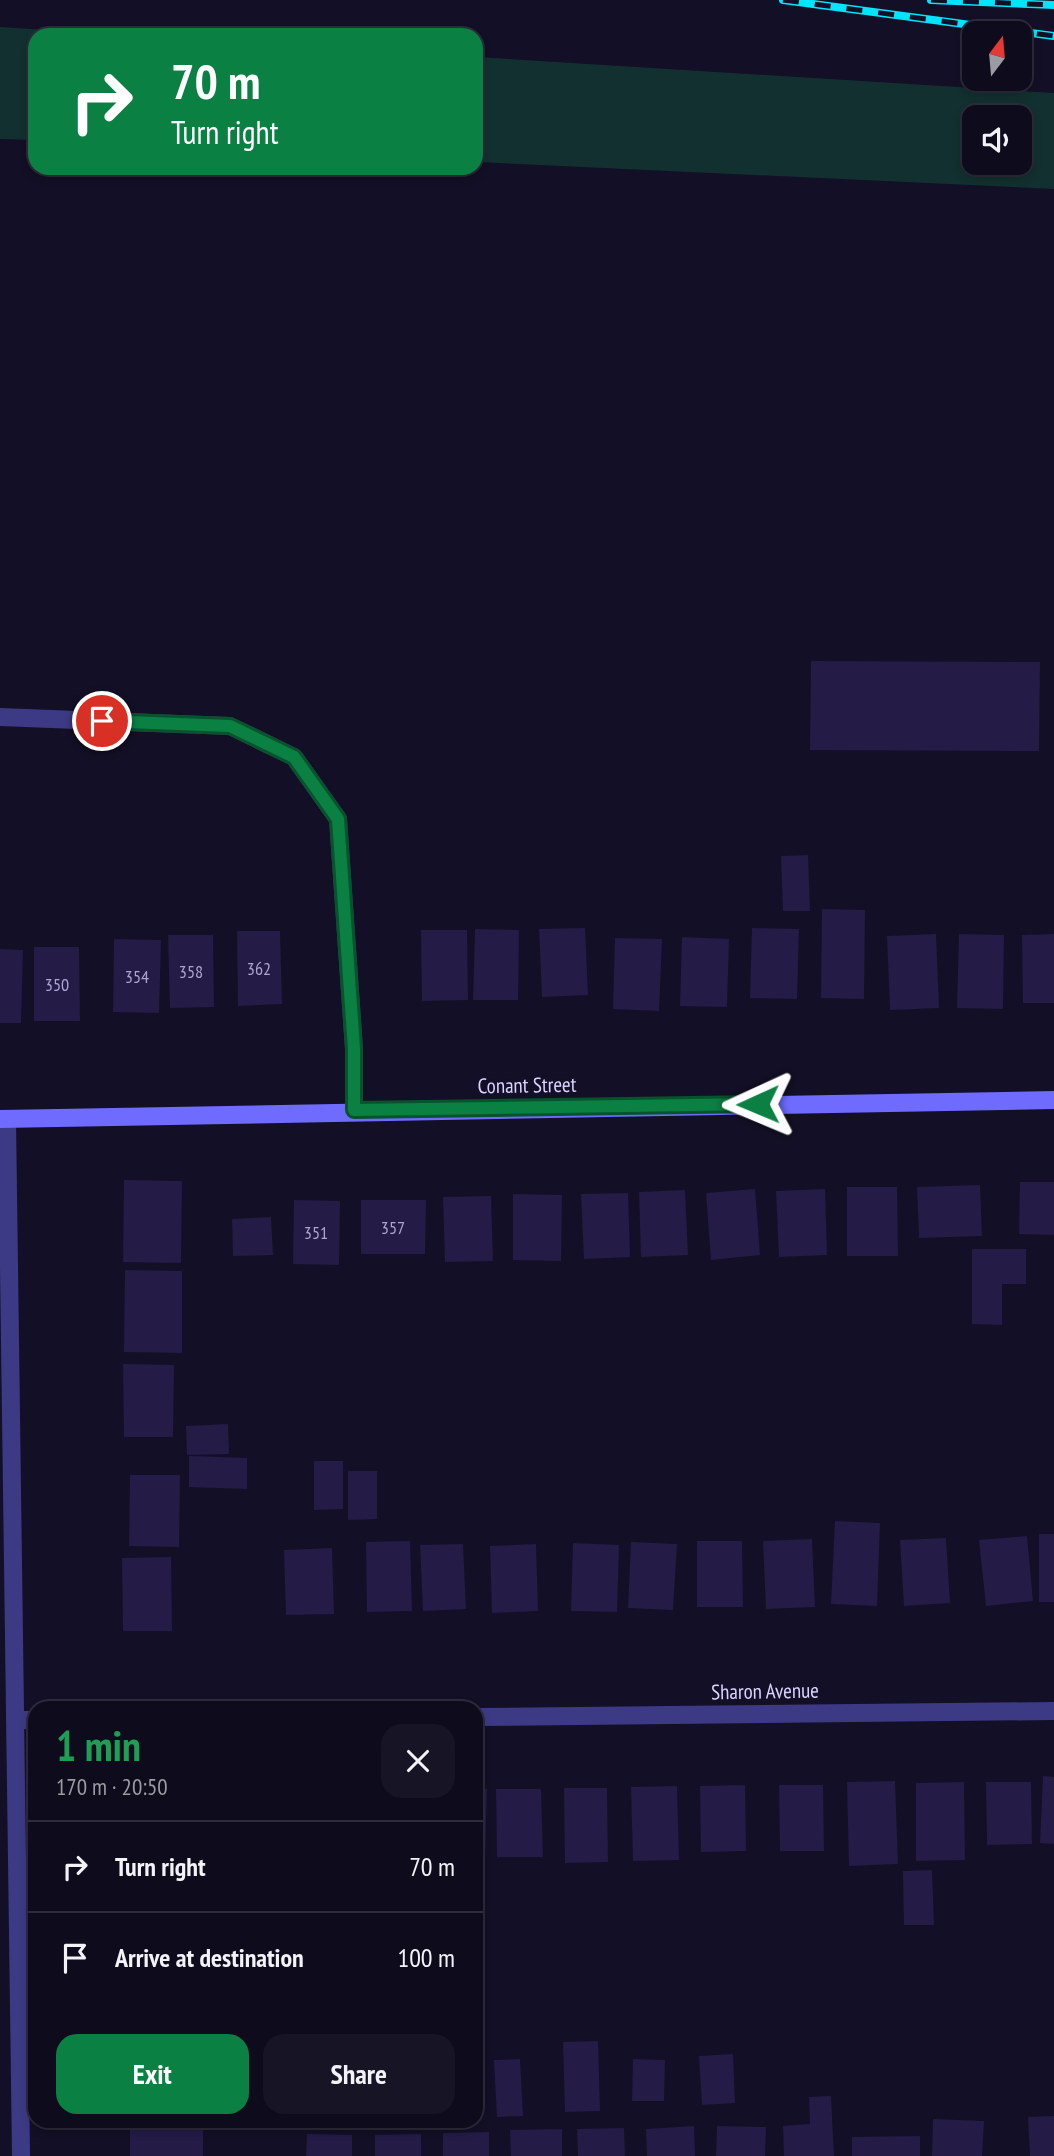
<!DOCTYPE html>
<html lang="en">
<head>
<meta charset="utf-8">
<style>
	body { margin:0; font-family:"PT Sans Narrow",sans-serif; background:#171425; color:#f1f3f6; height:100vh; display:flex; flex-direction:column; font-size:26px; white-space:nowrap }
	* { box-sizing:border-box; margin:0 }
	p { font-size:23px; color:#9b9ba3 }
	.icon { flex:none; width:38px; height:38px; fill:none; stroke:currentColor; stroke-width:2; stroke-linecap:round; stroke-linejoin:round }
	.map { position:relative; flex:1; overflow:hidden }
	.side { position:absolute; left:28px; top:1701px; width:455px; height:427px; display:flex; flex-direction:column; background:#0e0b1c; border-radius:21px; box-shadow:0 4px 10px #0003,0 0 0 2px #2e2b3b }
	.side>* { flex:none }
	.banner { position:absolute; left:28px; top:28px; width:455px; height:147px; border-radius:21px; box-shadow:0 4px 10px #0003,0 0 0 2px #2e2b3b; background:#0b8043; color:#fff; overflow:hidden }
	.needle { width:46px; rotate:16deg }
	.tools { position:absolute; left:962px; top:21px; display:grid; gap:14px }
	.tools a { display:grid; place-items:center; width:70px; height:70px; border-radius:14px; background:#0e0b1c; box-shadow:0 4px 10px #0003,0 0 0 2px #2e2b3b; font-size:35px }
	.pin { position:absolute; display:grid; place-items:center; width:60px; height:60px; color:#fff; margin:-30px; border:4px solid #fff; border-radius:50%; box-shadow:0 2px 7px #0007 }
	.me { position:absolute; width:77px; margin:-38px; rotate:269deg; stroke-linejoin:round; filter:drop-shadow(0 0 5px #0008) }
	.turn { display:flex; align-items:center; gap:24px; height:147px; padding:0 28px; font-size:32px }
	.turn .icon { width:91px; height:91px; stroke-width:2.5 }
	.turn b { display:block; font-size:49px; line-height:60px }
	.round { display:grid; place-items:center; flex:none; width:74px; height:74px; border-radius:21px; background:#171425 }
	.overview { display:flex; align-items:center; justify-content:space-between; height:119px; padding:0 28px }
	h1 { font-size:42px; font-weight:700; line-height:52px; color:#1e9e55 }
	.action { display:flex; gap:14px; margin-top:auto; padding:14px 28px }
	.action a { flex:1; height:80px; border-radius:21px; background:#0b8043; color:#fff; font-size:28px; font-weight:700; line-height:80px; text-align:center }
	.action a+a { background:#171425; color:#f1f3f6 }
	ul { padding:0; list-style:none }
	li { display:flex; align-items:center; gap:21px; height:91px; padding:0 28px; border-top:2px solid #2e2b3b }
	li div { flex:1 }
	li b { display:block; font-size:26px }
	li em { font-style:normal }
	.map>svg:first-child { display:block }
</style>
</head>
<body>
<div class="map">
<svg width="1054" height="2156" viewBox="0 0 1054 2156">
	<rect width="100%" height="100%" fill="#130f26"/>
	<path fill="#12302f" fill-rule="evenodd" d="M 0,27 L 127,35 L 35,35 L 35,140 L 0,139 Z
		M 476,57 L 1054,93 L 1054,189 L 476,162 ZM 975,117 L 1020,117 L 1020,163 L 975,163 Z"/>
	<path fill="#241b47" d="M 811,661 L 1040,662 L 1039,751 L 810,750 Z
		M 808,855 L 810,911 L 783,911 L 781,856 Z
		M 822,909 L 865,910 L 864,999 L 821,998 Z
		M 585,928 L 588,995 L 542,997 L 539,929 Z
		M 752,928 L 799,929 L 797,999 L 750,998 Z
		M 475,929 L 519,930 L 518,1000 L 473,1000 Z
		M 421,930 L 467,930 L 468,1000 L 422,1001 Z
		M 237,931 L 280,931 L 282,1004 L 238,1006 Z
		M 936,934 L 939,1008 L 890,1010 L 887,936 Z
		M 959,934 L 1004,935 L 1003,1009 L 957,1008 Z
		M 1054,934 L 1054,1003 L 1023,1003 L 1022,935 Z
		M 168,935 L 213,935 L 214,1007 L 170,1008 Z
		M 682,937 L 729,939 L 727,1007 L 680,1006 Z
		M 615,938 L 662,939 L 659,1011 L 613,1009 Z
		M 114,939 L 161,940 L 159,1013 L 113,1012 Z
		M 34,947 L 79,947 L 80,1021 L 34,1021 Z
		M 0,949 L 23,950 L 21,1023 L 0,1023 Z
		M 124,1180 L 182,1181 L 181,1263 L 123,1262 Z
		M 1020,1182 L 1054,1182 L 1054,1235 L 1019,1234 Z
		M 980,1185 L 982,1236 L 919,1238 L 917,1187 Z
		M 847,1187 L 897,1187 L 898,1256 L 847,1256 Z
		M 755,1189 L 760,1255 L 711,1260 L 706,1193 Z
		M 825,1189 L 827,1255 L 779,1257 L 776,1191 Z
		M 685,1190 L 688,1255 L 641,1257 L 639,1192 Z
		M 628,1193 L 630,1257 L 584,1259 L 581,1194 Z
		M 513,1194 L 562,1195 L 561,1261 L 513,1260 Z
		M 491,1196 L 493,1261 L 445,1262 L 443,1197 Z
		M 294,1200 L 340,1201 L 339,1265 L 293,1264 Z
		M 361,1200 L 426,1200 L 425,1254 L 361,1254 Z
		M 271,1217 L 273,1255 L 233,1256 L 232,1219 Z
		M 972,1249 L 1026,1249 L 1026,1284 L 1002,1284 L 1002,1325 L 972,1324 Z
		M 125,1270 L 182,1271 L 182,1353 L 124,1352 Z
		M 123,1364 L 174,1365 L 173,1437 L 124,1437 Z
		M 228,1424 L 229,1454 L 187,1455 L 186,1426 Z
		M 189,1456 L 247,1458 L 247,1489 L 189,1487 Z
		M 314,1461 L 343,1461 L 343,1509 L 314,1510 Z
		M 348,1471 L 377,1471 L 377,1519 L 348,1520 Z
		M 130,1475 L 180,1475 L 179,1547 L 129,1546 Z
		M 835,1521 L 880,1523 L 877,1606 L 831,1604 Z
		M 1039,1534 L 1054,1534 L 1054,1602 L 1039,1602 Z
		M 1027,1536 L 1033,1601 L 986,1606 L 979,1540 Z
		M 946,1538 L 950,1603 L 904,1606 L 900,1540 Z
		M 812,1539 L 815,1607 L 766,1609 L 763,1541 Z
		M 410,1541 L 412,1611 L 367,1612 L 366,1542 Z
		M 697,1541 L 742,1541 L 743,1607 L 697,1607 Z
		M 631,1542 L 677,1544 L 673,1610 L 628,1608 Z
		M 573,1543 L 619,1545 L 617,1612 L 571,1611 Z
		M 463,1544 L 466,1609 L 423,1611 L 420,1545 Z
		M 536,1544 L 538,1611 L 492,1613 L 490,1546 Z
		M 332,1548 L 334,1614 L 286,1615 L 284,1550 Z
		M 171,1557 L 172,1631 L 123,1631 L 122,1558 Z
		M 1043,1776 L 1054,1777 L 1054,1844 L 1040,1843 Z
		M 895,1781 L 898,1864 L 849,1866 L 847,1782 Z
		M 964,1782 L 965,1860 L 916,1861 L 916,1783 Z
		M 986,1782 L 1031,1782 L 1032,1844 L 987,1845 Z
		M 745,1785 L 746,1851 L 701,1852 L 700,1786 Z
		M 779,1785 L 823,1785 L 824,1851 L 780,1851 Z
		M 677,1786 L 679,1860 L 633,1861 L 631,1787 Z
		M 564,1788 L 607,1788 L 608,1862 L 565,1863 Z
		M 476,1789 L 487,1789 L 485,1856 L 476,1855 Z
		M 496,1789 L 541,1789 L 543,1857 L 497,1857 Z
		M 932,1870 L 934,1925 L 904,1925 L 903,1871 Z
		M 598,2041 L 600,2111 L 565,2112 L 563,2042 Z
		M 733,2054 L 735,2103 L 702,2105 L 699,2056 Z
		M 520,2059 L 523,2116 L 497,2117 L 494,2060 Z
		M 633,2059 L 665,2060 L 664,2101 L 632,2101 Z
		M 831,2096 L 834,2156 L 784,2156 L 783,2126 L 810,2124 L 809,2097 Z
		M 1054,2116 L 1054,2156 L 1030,2156 L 1028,2117 Z
		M 933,2119 L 984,2121 L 982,2156 L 932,2156 Z
		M 130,2121 L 203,2121 L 203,2156 L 130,2156 Z
		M 694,2126 L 695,2156 L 647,2156 L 646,2129 Z
		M 717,2126 L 766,2127 L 765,2156 L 716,2156 Z
		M 624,2128 L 625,2156 L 578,2156 L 577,2129 Z
		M 562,2129 L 562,2156 L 511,2156 L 510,2130 Z
		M 489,2132 L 489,2156 L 443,2156 L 443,2133 Z
		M 307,2134 L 352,2135 L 352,2156 L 306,2156 Z
		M 421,2134 L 421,2156 L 375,2156 L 375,2135 Z
		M 920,2136 L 920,2156 L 852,2156 L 852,2137 Z"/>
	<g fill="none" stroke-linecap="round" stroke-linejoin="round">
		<path stroke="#3d3a85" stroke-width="18" d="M 0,717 L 230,726 L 294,757 L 338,819 L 354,1049 L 354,1110"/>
		<path stroke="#3d3a85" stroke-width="18" d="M 7,1119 L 21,2156
			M 476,1717 L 1054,1711
			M 15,1720 L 35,1720"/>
		<path stroke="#6f6bff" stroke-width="18" d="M 0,1119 L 1054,1100"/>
		<defs>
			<path id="rail" d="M 783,0 L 1054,36
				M 931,0 L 1054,5"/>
		</defs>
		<use href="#rail" stroke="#00e5ff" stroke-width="8"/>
		<use href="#rail" stroke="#130f26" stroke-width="5" stroke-dasharray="16" stroke-linecap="butt"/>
	</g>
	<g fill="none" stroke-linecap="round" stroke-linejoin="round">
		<defs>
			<path id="route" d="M 102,721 L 230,726 L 294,757 L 338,819 L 354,1049 L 354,1110 L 758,1104"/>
		</defs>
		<use href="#route" stroke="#07532c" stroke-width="18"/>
		<use href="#route" stroke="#0b8043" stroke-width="12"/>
	</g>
	<g text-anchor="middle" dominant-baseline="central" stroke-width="7" stroke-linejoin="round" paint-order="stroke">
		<g font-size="18" fill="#aca6d1">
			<text x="259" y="968">362</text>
			<text x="191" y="971">358</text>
			<text x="137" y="976">354</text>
			<text x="57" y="984">350</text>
			<text x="393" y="1227">357</text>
			<text x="316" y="1232">351</text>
		</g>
		<g font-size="21" fill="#d9d4ff" stroke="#130f26">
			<text transform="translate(527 1085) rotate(-1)">Conant Street</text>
			<text transform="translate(765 1691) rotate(-1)">Sharon Avenue</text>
		</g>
	</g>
</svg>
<div class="tools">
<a><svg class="needle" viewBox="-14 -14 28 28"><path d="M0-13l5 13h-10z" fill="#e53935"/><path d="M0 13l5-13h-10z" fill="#9b9ba3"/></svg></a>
<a><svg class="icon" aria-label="sound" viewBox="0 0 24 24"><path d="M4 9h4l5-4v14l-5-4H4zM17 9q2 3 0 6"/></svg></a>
</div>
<div class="pin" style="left:102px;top:721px;background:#d93025"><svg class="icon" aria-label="arrive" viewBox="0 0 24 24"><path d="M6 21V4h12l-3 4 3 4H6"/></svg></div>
<svg class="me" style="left:758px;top:1104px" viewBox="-20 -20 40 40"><path d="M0-17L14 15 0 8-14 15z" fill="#0b8043" stroke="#fff" stroke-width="4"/></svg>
<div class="banner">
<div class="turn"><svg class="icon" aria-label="right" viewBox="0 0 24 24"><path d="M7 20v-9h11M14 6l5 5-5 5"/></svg><div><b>70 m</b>Turn right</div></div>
</div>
<section class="side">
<div class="overview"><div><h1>1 min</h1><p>170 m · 20:50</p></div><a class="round"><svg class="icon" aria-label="close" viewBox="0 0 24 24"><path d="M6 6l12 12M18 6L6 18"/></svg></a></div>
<ul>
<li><svg class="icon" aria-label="right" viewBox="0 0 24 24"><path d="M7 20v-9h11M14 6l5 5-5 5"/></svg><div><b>Turn right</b></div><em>70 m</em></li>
<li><svg class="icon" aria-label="arrive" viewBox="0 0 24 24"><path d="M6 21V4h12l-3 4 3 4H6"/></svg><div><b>Arrive at destination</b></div><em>100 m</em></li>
</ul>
<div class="action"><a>Exit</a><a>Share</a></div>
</section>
</div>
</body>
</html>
